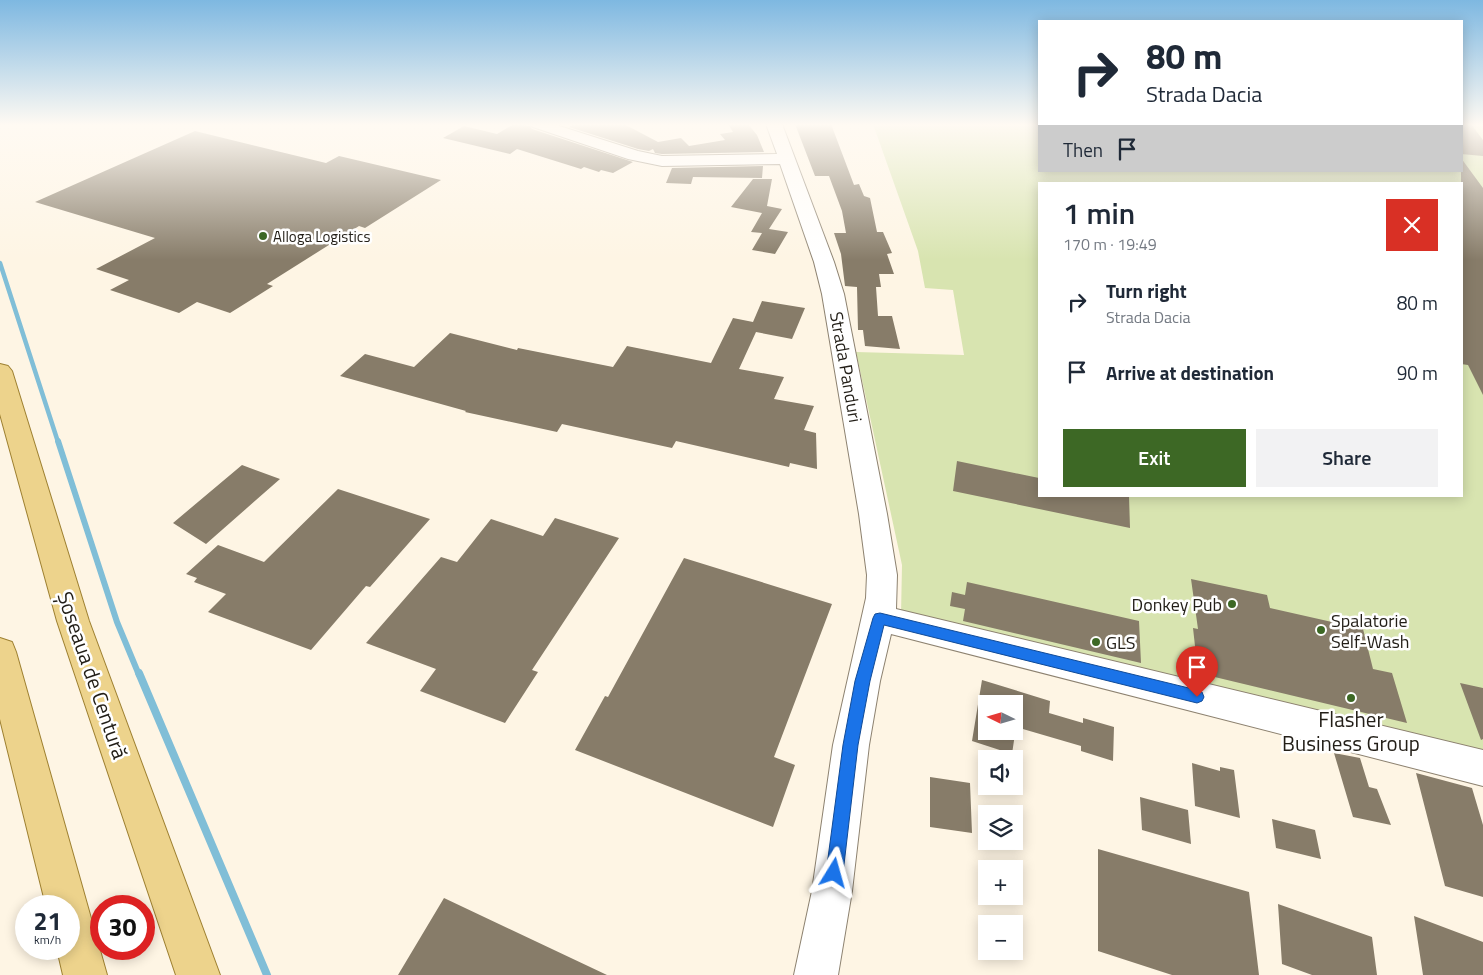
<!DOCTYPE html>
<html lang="en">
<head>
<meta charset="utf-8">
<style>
	body { margin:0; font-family:"Titillium Web",sans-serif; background:#f2f2f3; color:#1f2937; height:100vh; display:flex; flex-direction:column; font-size:19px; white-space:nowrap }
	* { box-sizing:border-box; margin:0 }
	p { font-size:16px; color:#747a83 }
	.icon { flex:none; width:28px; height:28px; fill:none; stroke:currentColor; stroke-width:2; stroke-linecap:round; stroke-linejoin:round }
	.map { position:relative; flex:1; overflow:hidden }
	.sheet { position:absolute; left:1038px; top:182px; width:425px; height:315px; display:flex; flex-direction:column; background:#fff; border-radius:0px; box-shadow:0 2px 12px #0003 }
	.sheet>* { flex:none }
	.hud { position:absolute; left:1038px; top:20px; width:425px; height:152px; border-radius:0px; box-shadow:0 2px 12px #0003; background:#fff; color:#1f2937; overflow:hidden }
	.needle { width:32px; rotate:275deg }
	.buttons { position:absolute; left:978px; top:695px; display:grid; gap:10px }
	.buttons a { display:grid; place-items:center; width:45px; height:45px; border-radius:0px; background:#fff; box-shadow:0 2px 12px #0003; font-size:25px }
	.speed { position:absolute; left:15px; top:895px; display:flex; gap:10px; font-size:25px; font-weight:700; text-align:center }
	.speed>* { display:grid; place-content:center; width:65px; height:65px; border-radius:50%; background:#fff; box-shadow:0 2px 12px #0003; line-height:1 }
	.speed small { font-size:12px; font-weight:400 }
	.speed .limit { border:8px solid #d22; background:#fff; color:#111 }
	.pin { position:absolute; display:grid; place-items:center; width:42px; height:42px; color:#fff; margin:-51px -21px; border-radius:50% 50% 50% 0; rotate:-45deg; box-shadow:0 0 5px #0007 }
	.pin .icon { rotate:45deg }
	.me { position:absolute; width:55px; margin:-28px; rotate:8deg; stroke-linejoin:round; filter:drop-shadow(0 0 4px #0008) }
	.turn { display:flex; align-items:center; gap:18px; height:105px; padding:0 25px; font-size:22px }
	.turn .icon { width:65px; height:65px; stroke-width:2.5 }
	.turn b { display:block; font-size:35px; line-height:42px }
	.then { display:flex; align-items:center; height:48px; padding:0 25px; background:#0003; gap:10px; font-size:19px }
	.round { display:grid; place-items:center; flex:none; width:52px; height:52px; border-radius:0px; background:#f2f2f3 }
	.head { display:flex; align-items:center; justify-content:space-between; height:85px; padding:0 25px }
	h1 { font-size:30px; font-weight:600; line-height:38px }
	.action { display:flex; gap:10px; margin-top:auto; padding:10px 25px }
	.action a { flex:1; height:58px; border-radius:0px; background:#3d6825; color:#fff; font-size:20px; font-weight:600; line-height:58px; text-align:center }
	.action a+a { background:#f2f2f3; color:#1f2937 }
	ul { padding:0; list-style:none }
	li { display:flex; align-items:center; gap:15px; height:70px; padding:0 25px }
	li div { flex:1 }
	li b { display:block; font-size:19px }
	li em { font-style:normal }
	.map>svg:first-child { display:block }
</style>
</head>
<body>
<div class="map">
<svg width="1483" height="975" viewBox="0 0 1483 975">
	<rect width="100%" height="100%" fill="#fef5e4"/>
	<path fill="#d8e4b0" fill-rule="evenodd" d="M 873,124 L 1039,124 L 1039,171 L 1461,171 L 1461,124 L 1483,124 L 1483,755 L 901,615 L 902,565 L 856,352 L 964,355 L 953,290 L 925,288 L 918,251 ZM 1039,184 L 1461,184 L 1461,496 L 1039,496 Z"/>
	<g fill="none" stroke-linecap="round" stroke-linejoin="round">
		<path stroke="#80bed7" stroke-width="4.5" d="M 0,263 L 58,442"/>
		<path stroke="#80bed7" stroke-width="6" d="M 58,441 L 117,622 L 139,675"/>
		<path stroke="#80bed7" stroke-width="8" d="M 139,673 L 267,975"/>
	</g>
	<path fill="#877c69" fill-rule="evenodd" d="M 514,124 L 530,126 L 532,129 L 633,162 L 613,173 L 601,170 L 599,172 L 584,167 L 581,169 L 517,149 L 510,154 L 443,138 L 464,126 L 497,134 Z
		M 574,124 L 624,124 L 658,142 L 681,138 L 689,146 L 725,140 L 720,134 L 733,132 L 728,124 L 748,124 L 757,135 L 764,152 L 662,154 L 655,153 L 653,149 L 649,151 L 638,149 L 569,127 Z
		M 795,124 L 831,124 L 854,185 L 859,184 L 864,196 L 870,198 L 877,232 L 883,232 L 892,253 L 887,254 L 894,274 L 879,274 L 881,287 L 876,287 L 878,316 L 892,316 L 900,349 L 865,346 L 863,330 L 858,330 L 857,287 L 845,286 L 841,254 L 834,233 L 846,233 L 842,211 L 829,176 L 815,176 Z
		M 1461,124 L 1471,124 L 1483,140 L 1483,156 L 1461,154 Z
		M 195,131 L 326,163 L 339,156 L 441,180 L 365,228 L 359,226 L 267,284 L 273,286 L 230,313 L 197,302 L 179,313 L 110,290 L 129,280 L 96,269 L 155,238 L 35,202 Z
		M 1461,158 L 1483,188 L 1483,395 L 1468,365 L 1461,364 Z
		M 763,166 L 762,178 L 693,177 L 691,184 L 666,183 L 672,168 Z
		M 753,179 L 772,179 L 767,206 L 782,209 L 769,229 L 788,232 L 775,254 L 752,250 L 762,233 L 751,232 L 762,213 L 731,207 Z
		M 762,301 L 805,308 L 792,339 L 756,332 L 739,369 L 784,377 L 774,399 L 814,406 L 804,430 L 816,433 L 817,469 L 790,463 L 789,467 L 676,441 L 672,448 L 562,424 L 557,432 L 465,412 L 466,411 L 340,376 L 365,354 L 414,367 L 450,333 L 517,350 L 518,348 L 613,367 L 627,346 L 711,363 L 733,318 L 753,322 Z
		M 957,461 L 1039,478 L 1039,496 L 1129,496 L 1130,528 L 953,491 Z
		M 242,465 L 280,479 L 206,544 L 173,523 Z
		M 338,489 L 430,519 L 370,587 L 366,586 L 311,650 L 208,612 L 226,594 L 194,582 L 197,578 L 186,574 L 218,545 L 264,562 Z
		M 555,518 L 619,538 L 532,670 L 538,672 L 505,723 L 420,691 L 436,669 L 366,643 L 441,557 L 457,562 L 491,519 L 543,536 Z
		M 684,558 L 832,604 L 774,757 L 795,765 L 773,827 L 575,750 L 605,696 L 608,697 Z
		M 1191,579 L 1267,595 L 1270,608 L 1363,629 L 1373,669 L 1392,673 L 1407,723 L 1198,673 L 1193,628 L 1198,629 Z
		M 967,582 L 1139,621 L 1141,663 L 963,621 L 965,609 L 950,606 L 952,592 L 965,595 Z
		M 982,680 L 1050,701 L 1049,713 L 1083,723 L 1083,718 L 1114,727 L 1113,761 L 1081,751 L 1081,746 L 1016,727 L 1012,754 L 972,741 ZM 986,704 L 1014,704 L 1014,731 L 986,731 Z
		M 1460,683 L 1483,688 L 1483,739 L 1481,740 Z
		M 1334,753 L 1360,758 L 1369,787 L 1377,789 L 1391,825 L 1353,817 Z
		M 1192,763 L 1220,771 L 1220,767 L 1234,770 L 1240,818 L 1195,806 Z
		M 1416,773 L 1472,788 L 1483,825 L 1483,897 L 1445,886 Z
		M 930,777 L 970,783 L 972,833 L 930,827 Z
		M 1140,797 L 1188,810 L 1191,844 L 1142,830 Z
		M 1272,819 L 1315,830 L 1321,859 L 1276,848 Z
		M 1098,849 L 1249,892 L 1259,975 L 1172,975 L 1098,951 Z
		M 444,898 L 607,975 L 398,975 Z
		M 1278,904 L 1372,937 L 1377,975 L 1312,975 L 1282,964 Z
		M 1414,916 L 1483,942 L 1483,975 L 1423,975 Z"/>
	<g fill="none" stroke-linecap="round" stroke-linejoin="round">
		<defs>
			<path id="minor" d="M 530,124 L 553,124 L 638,151 L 662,156 L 777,154 L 766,124 L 782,124 L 834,262 L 844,294 L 887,514 L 897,575 L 896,609 L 1483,750 L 1483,786 L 891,634 L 880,681 L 869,745 L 852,891 L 838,975 L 794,975 L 812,891 L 833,745 L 866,598 L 867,575 L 859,514 L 822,294 L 814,262 L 780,164 L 662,166 L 628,159 L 533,127 Z"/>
			<path id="major" d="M 0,364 L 8,366 L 12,371 L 89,621 L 220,975 L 176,975 L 57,621 L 0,414 Z
				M 0,638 L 12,642 L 16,652 L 107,975 L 63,975 L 57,949 L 69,949 L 69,906 L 46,906 L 0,719 Z"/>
		</defs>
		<use href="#minor" stroke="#8d8270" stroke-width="2"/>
		<use href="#major" stroke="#9e8031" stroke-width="2"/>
		<use href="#minor" fill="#fff" fill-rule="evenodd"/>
		<use href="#major" fill="#edd38c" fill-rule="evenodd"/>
	</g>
	<linearGradient id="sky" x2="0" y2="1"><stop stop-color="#7eb8e1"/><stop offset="0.48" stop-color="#fffaf3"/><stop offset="1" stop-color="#fffaf3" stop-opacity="0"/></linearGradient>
	<rect width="1483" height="260" fill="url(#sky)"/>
	<path fill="#1a73e8" stroke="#114b97" d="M 880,613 L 1197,690 L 1202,692 L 1204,697 L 1202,701 L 1197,703 L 884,625 L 870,681 L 858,745 L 843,873 L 840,879 L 834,881 L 828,879 L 826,873 L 843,745 L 855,681 L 873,618 L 875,614 Z"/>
	<g fill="#3d6825" stroke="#fff" stroke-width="2">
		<circle cx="263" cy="236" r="5"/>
		<circle cx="1232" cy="604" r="5"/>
		<circle cx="1321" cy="630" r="5"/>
		<circle cx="1096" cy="642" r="5"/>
		<circle cx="1351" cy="698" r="5"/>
	</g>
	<g text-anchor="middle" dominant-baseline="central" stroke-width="5" stroke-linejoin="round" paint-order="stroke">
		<g font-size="15" fill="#221e17" stroke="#fff" text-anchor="start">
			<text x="273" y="236">Alloga Logistics</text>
		</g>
		<g font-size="18" fill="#221e17" stroke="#fff">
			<text transform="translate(846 367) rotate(80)">Strada Panduri</text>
		</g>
		<g font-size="18" fill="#221e17" stroke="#fff" text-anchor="start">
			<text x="1222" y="604" text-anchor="end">Donkey Pub</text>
			<text x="1331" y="620">Spalatorie<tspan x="1331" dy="21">Self-Wash</tspan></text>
			<text x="1106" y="642">GLS</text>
		</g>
		<g font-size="21" fill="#221e17" stroke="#fff">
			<text transform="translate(93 675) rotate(71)">Șoseaua de Centură</text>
		</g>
		<g font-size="21" fill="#221e17" stroke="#fff">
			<text x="1351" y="719">Flasher<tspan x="1351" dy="24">Business Group</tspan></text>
		</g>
	</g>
</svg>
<div class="buttons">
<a><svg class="needle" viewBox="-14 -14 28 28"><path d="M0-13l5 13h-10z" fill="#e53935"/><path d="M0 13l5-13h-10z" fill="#747a83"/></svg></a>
<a><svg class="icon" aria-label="sound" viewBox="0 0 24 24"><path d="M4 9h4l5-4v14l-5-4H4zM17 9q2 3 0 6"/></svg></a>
<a><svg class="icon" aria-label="layers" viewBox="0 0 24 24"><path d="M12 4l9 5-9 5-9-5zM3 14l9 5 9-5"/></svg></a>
<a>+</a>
<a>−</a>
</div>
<div class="speed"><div>21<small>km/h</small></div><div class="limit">30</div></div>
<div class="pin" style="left:1197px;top:697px;background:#d93025"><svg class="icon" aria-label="arrive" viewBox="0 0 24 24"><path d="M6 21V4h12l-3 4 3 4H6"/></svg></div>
<svg class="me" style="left:834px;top:873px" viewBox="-20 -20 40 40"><path d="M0-17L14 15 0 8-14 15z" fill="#1a73e8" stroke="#fff" stroke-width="4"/></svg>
<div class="hud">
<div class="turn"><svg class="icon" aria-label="right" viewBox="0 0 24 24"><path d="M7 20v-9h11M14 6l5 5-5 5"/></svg><div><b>80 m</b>Strada Dacia</div></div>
<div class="then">Then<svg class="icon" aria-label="arrive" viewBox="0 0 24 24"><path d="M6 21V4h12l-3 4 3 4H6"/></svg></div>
</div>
<section class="sheet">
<div class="head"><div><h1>1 min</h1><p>170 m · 19:49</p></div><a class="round" style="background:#d93025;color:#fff"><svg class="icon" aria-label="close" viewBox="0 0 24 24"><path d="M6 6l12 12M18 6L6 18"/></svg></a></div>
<ul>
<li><svg class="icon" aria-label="right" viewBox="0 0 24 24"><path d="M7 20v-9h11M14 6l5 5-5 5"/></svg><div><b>Turn right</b><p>Strada Dacia</p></div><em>80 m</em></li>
<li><svg class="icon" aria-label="arrive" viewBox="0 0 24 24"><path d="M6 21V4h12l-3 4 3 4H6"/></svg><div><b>Arrive at destination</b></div><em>90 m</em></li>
</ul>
<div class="action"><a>Exit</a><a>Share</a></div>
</section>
</div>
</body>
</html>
